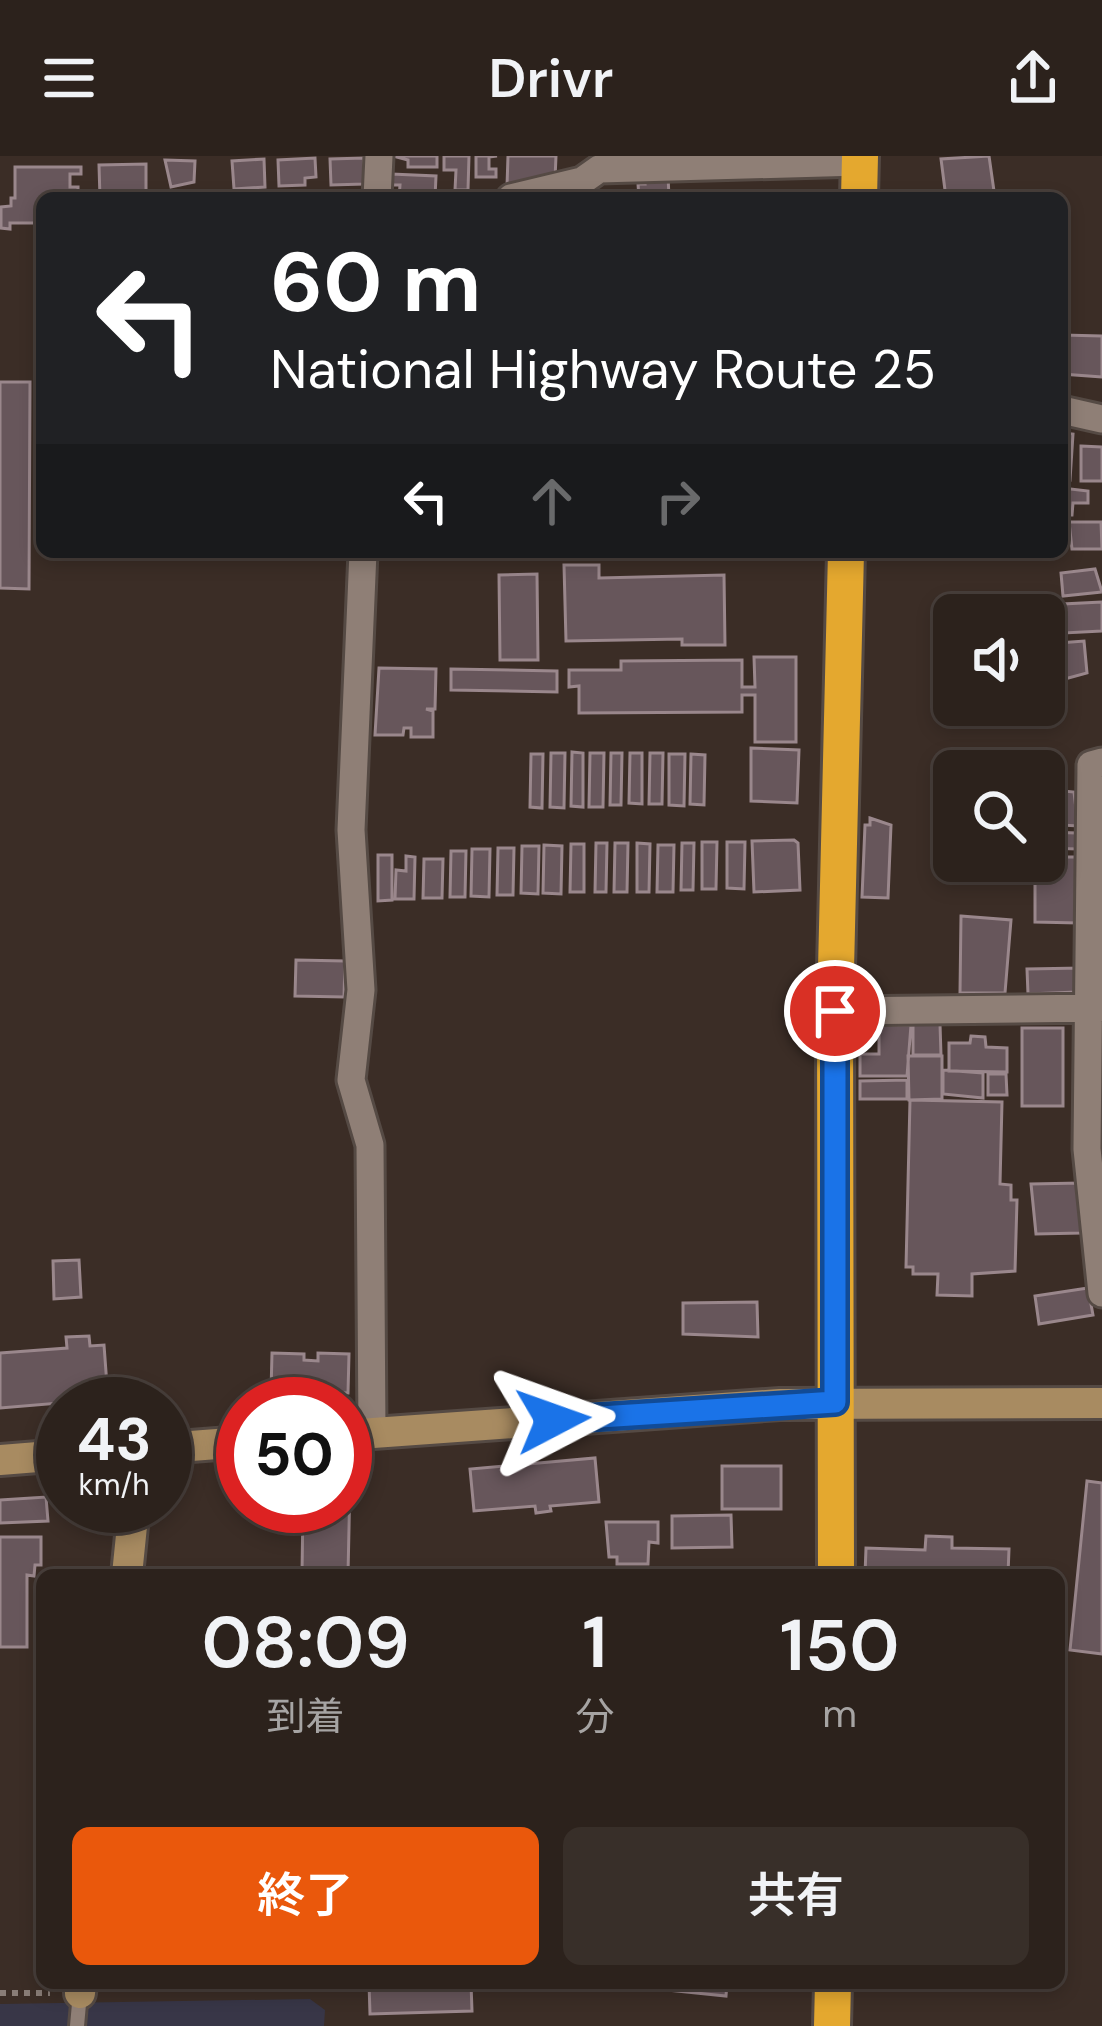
<!DOCTYPE html>
<html lang="ja">
<head>
<meta charset="utf-8">
<style>
	body { margin:0; font-family:"DM Sans","Noto Sans JP",sans-serif; background:#382f29; color:#f1f3f6; height:100vh; display:flex; flex-direction:column; font-size:45px; white-space:nowrap }
	* { box-sizing:border-box; margin:0 }
	p { font-size:39px; color:#a6a4a3 }
	.icon { flex:none; width:66px; height:66px; fill:none; stroke:currentColor; stroke-width:2; stroke-linecap:round; stroke-linejoin:round }
	.map { position:relative; flex:1; overflow:hidden }
	.panel { position:absolute; left:36px; top:1413px; width:1029px; height:420px; display:flex; flex-direction:column; background:#2c221c; border-radius:18px; box-shadow:0 6px 18px #0003,0 0 0 3px #483f3b }
	.panel>* { flex:none }
	.top-card { position:absolute; left:36px; top:36px; width:1032px; height:366px; border-radius:18px; box-shadow:0 6px 18px #0003,0 0 0 3px #483f3b; background:#202124; color:#fff; overflow:hidden }
	.controls { position:absolute; left:933px; top:438px; display:grid; gap:24px }
	.controls a { display:grid; place-items:center; width:132px; height:132px; border-radius:18px; background:#2c221c; box-shadow:0 6px 18px #0003,0 0 0 3px #483f3b; font-size:60px }
	.speed { position:absolute; left:36px; top:1221px; display:flex; gap:24px; font-size:60px; font-weight:700; text-align:center }
	.speed>* { display:grid; place-content:center; width:156px; height:156px; border-radius:50%; background:#2c221c; box-shadow:0 6px 18px #0003,0 0 0 3px #483f3b; line-height:1 }
	.speed small { font-size:30px; font-weight:400 }
	.speed .limit { border:18px solid #d22; background:#fff; color:#111 }
	.pin { position:absolute; display:grid; place-items:center; width:102px; height:102px; color:#fff; margin:-51px; border:6px solid #fff; border-radius:50%; box-shadow:0 3px 12px #0007 }
	.me { position:absolute; width:132px; margin:-66px; rotate:86deg; stroke-linejoin:round; filter:drop-shadow(0 0 9px #0008) }
	.turn { display:flex; align-items:center; gap:42px; height:252px; padding:0 36px; font-size:54px }
	.turn .icon { width:156px; height:156px; stroke-width:2.5 }
	.turn b { display:block; font-size:84px; line-height:102px }
	.lanes { display:flex; align-items:center; height:114px; padding:0 36px; background:#0003; justify-content:center; gap:60px; direction:ltr }
	.lanes .off { opacity:.35 }
	.eta { display:flex; justify-content:space-evenly; align-items:center; height:204px; text-align:center }
	.eta b { font-size:72px; font-weight:600; line-height:84px }
	.button { display:flex; gap:24px; margin-top:auto; padding:24px 36px }
	.button a { flex:1; height:138px; border-radius:18px; background:#ea580c; color:#fff; font-size:48px; font-weight:600; line-height:138px; text-align:center }
	.button a+a { background:#382f29; color:#f1f3f6 }
	header { display:flex; justify-content:space-between; align-items:center; height:156px; padding:0 36px; background:#2c221c; font-size:54px; font-weight:600 }
	.map>svg:first-child { display:block }
</style>
</head>
<body>
<header><svg class="icon" aria-label="menu" viewBox="0 0 24 24"><path d="M4 6h16M4 12h16M4 18h16"/></svg>Drivr<svg class="icon" aria-label="share" viewBox="0 0 24 24"><path d="M12 15V3M7 8l5-5 5 5M5 13v7h14v-7"/></svg></header>
<div class="map">
<svg width="1102" height="1870" viewBox="0 0 1102 1870">
	<rect width="100%" height="100%" fill="#3b2d26"/>
	<path fill="#383647" d="M 310,1843 L 325,1854 L 324,1870 L 0,1870 L 0,1848 Z"/>
	<path fill="#67565b" stroke="#9a878c" stroke-width="3" d="M 393,0 L 437,0 L 437,11 L 408,11 L 408,4 Z
		M 444,0 L 469,0 L 468,34 L 455,34 L 456,14 L 444,14 Z
		M 476,0 L 497,0 L 489,1 L 489,13 L 496,13 L 496,21 L 476,21 Z
		M 508,0 L 556,0 L 555,23 L 507,30 Z
		M 989,0 L 995,42 L 946,42 L 941,3 Z
		M 315,2 L 316,21 L 305,22 L 305,29 L 279,30 L 278,4 Z
		M 364,2 L 364,28 L 331,29 L 330,3 Z
		M 264,3 L 265,31 L 234,33 L 232,5 Z
		M 165,4 L 195,5 L 194,26 L 171,31 Z
		M 146,8 L 146,42 L 100,42 L 99,9 Z
		M 15,11 L 81,11 L 81,18 L 70,18 L 70,31 L 78,31 L 78,42 L 42,42 L 42,67 L 10,67 L 10,73 L 1,72 L 1,51 L 11,50 L 11,42 L 15,42 Z
		M 391,18 L 436,20 L 435,42 L 399,42 L 400,29 L 391,29 Z
		M 668,19 L 669,42 L 639,42 L 638,28 L 645,28 L 644,21 Z
		M 1062,179 L 1102,180 L 1102,221 L 1062,218 Z
		M 0,226 L 30,226 L 29,433 L 0,432 Z
		M 1062,277 L 1073,278 L 1070,324 L 1062,323 Z
		M 1081,290 L 1102,291 L 1102,325 L 1081,325 Z
		M 1062,332 L 1088,335 L 1088,347 L 1073,347 L 1072,359 L 1062,359 Z
		M 1069,366 L 1101,366 L 1102,393 L 1072,393 Z
		M 564,409 L 599,409 L 599,422 L 724,419 L 725,489 L 682,489 L 682,483 L 566,485 Z
		M 1095,413 L 1102,436 L 1063,440 L 1061,417 Z
		M 537,418 L 538,504 L 500,504 L 499,419 Z
		M 1102,446 L 1102,475 L 1064,477 L 1063,448 Z
		M 1084,485 L 1087,517 L 1061,524 L 1059,487 Z
		M 754,501 L 796,501 L 796,586 L 755,586 L 755,539 L 742,539 L 742,556 L 579,557 L 579,530 L 569,531 L 569,514 L 621,514 L 621,505 L 742,504 L 742,531 L 755,531 Z
		M 379,512 L 436,513 L 435,553 L 426,553 L 433,555 L 433,581 L 411,581 L 411,572 L 404,572 L 403,579 L 375,579 Z
		M 451,513 L 557,515 L 557,536 L 451,534 Z
		M 751,592 L 799,594 L 797,647 L 751,645 Z
		M 572,596 L 583,597 L 583,651 L 571,650 Z
		M 551,597 L 565,597 L 564,652 L 550,651 Z
		M 590,597 L 604,597 L 603,651 L 589,651 Z
		M 611,597 L 622,597 L 621,649 L 610,649 Z
		M 630,597 L 642,597 L 642,648 L 629,647 Z
		M 650,597 L 663,597 L 662,648 L 649,648 Z
		M 531,598 L 543,598 L 542,652 L 530,651 Z
		M 669,598 L 685,598 L 684,650 L 669,649 Z
		M 691,598 L 705,599 L 704,649 L 690,648 Z
		M 1044,633 L 1074,636 L 1078,670 L 1044,668 Z
		M 870,662 L 891,669 L 888,742 L 862,741 L 865,669 L 870,669 Z
		M 1044,676 L 1077,677 L 1077,693 L 1044,692 Z
		M 794,684 L 798,687 L 800,734 L 754,736 L 752,685 Z
		M 702,686 L 717,686 L 716,733 L 702,733 Z
		M 727,686 L 745,686 L 744,733 L 727,732 Z
		M 596,687 L 607,687 L 606,736 L 595,736 Z
		M 615,687 L 628,687 L 627,736 L 614,736 Z
		M 637,687 L 650,688 L 649,736 L 637,736 Z
		M 682,687 L 694,687 L 693,734 L 681,734 Z
		M 571,688 L 584,688 L 584,736 L 570,736 Z
		M 544,689 L 562,690 L 561,738 L 543,737 Z
		M 658,689 L 674,689 L 673,736 L 657,736 Z
		M 522,690 L 539,690 L 538,738 L 521,737 Z
		M 498,692 L 514,692 L 513,739 L 497,739 Z
		M 472,693 L 490,693 L 489,741 L 471,740 Z
		M 451,695 L 466,695 L 465,741 L 450,741 Z
		M 378,699 L 392,699 L 392,744 L 378,745 Z
		M 406,700 L 415,701 L 414,743 L 395,743 L 396,714 L 406,715 Z
		M 1047,701 L 1079,701 L 1078,767 L 1035,766 L 1035,708 L 1047,708 Z
		M 424,703 L 443,703 L 442,742 L 423,742 Z
		M 961,760 L 1011,764 L 1005,837 L 960,837 Z
		M 296,804 L 345,805 L 344,841 L 295,840 Z
		M 1081,812 L 1077,836 L 1028,838 L 1027,813 Z
		M 913,868 L 940,868 L 941,899 L 913,899 Z
		M 879,869 L 911,869 L 907,920 L 860,920 L 860,898 L 879,898 Z
		M 1022,872 L 1063,872 L 1063,950 L 1022,950 Z
		M 971,880 L 985,881 L 986,891 L 1007,892 L 1007,916 L 949,915 L 949,887 L 970,887 Z
		M 908,900 L 942,900 L 942,943 L 909,944 Z
		M 943,914 L 983,917 L 983,942 L 943,938 Z
		M 988,918 L 1006,918 L 1007,939 L 988,939 Z
		M 907,924 L 907,943 L 860,943 L 860,925 Z
		M 910,944 L 1002,946 L 1000,1028 L 1011,1029 L 1011,1044 L 1017,1044 L 1015,1115 L 972,1118 L 972,1140 L 937,1139 L 938,1118 L 913,1118 L 913,1111 L 906,1111 Z
		M 1080,1027 L 1081,1077 L 1036,1078 L 1031,1028 Z
		M 79,1104 L 81,1141 L 54,1143 L 53,1105 Z
		M 1088,1132 L 1093,1159 L 1039,1168 L 1035,1140 Z
		M 757,1146 L 758,1181 L 683,1178 L 683,1147 Z
		M 89,1180 L 90,1190 L 104,1189 L 108,1243 L 0,1252 L 0,1197 L 67,1192 L 66,1181 Z
		M 272,1197 L 304,1198 L 304,1204 L 318,1205 L 318,1197 L 349,1198 L 348,1237 L 316,1236 L 316,1242 L 271,1236 Z
		M 595,1302 L 599,1346 L 550,1350 L 551,1355 L 536,1357 L 535,1350 L 474,1355 L 470,1313 Z
		M 722,1310 L 781,1310 L 781,1353 L 722,1353 Z
		M 345,1325 L 350,1325 L 348,1419 L 302,1417 L 303,1350 L 345,1350 Z
		M 1087,1325 L 1102,1327 L 1102,1498 L 1070,1494 Z
		M 46,1341 L 48,1365 L 0,1367 L 0,1344 Z
		M 731,1359 L 732,1391 L 672,1392 L 672,1360 Z
		M 606,1366 L 658,1366 L 658,1387 L 649,1386 L 648,1408 L 617,1408 L 617,1401 L 609,1401 Z
		M 926,1380 L 952,1381 L 952,1392 L 1009,1393 L 1008,1419 L 865,1419 L 866,1392 L 925,1394 Z
		M 0,1381 L 41,1381 L 41,1409 L 35,1409 L 34,1420 L 27,1419 L 27,1491 L 0,1491 Z
		M 369,1827 L 471,1827 L 472,1855 L 370,1858 Z
		M 666,1827 L 727,1827 L 726,1840 L 666,1834 Z"/>
	<g fill="none" stroke-linecap="round" stroke-linejoin="round">
		<defs>
			<path id="lane" d="M 77,1870 L 80,1837"/>
			<path id="street" d="M 377,42 L 379,0
				M 511,42 L 582,25 L 599,13 L 860,6
				M 1062,254 L 1102,263
				M 363,396 L 351,674 L 361,834 L 351,924 L 370,989 L 372,1277
				M 1102,606 L 1091,609 L 1087,993 L 1102,1137
				M 835,855 L 1100,852"/>
			<path id="secondary" d="M 345,1279 L 780,1248 L 1102,1247
				M 165,1292 L 243,1286
				M 0,1304 L 63,1299
				M 127,1419 L 134,1350
				M 80,1837 L 81,1827"/>
			<path id="highway" d="M 859,42 L 860,0
				M 836,1419 L 835,855 L 846,396
				M 832,1870 L 833,1827"/>
		</defs>
		<use href="#lane" stroke="#554a44" stroke-width="20"/>
		<use href="#street" stroke="#554a44" stroke-width="33"/>
		<use href="#secondary" stroke="#554a44" stroke-width="36"/>
		<use href="#highway" stroke="#554a44" stroke-width="42"/>
		<path stroke="#897d77" stroke-width="6" stroke-dasharray="6 6" stroke-linecap="butt" d="M 0,1837 L 50,1837"/>
		<use href="#lane" stroke="#8f7f76" stroke-width="14"/>
		<use href="#street" stroke="#8f7f76" stroke-width="27"/>
		<use href="#secondary" stroke="#a88b61" stroke-width="30"/>
		<use href="#highway" stroke="#e4a82f" stroke-width="36"/>
	</g>
	<g fill="none" stroke-linecap="round" stroke-linejoin="round">
		<defs>
			<path id="route" d="M 553,1264 L 835,1246 L 835,855"/>
		</defs>
		<use href="#route" stroke="#114b97" stroke-width="30"/>
		<use href="#route" stroke="#1a73e8" stroke-width="21"/>
	</g>
</svg>
<div class="controls">
<a><svg class="icon" aria-label="sound" viewBox="0 0 24 24"><path d="M4 9h4l5-4v14l-5-4H4zM17 9q2 3 0 6"/></svg></a>
<a><svg class="icon" aria-label="search" viewBox="0 0 24 24"><circle cx="10" cy="10" r="6"/><path d="M15 15l6 6"/></svg></a>
</div>
<div class="speed"><div>43<small>km/h</small></div><div class="limit">50</div></div>
<div class="pin" style="left:835px;top:855px;background:#d93025"><svg class="icon" aria-label="arrive" viewBox="0 0 24 24"><path d="M6 21V4h12l-3 4 3 4H6"/></svg></div>
<svg class="me" style="left:553px;top:1264px" viewBox="-20 -20 40 40"><path d="M0-17L14 15 0 8-14 15z" fill="#1a73e8" stroke="#fff" stroke-width="4"/></svg>
<div class="top-card">
<div class="turn"><svg class="icon" aria-label="left" viewBox="0 0 24 24"><path d="M17 20v-9H6M10 6l-5 5 5 5"/></svg><div><b>60 m</b>National Highway Route 25</div></div>
<div class="lanes"><svg class="icon" aria-label="left" viewBox="0 0 24 24"><path d="M17 20v-9H6M10 6l-5 5 5 5"/></svg><svg class="icon off" aria-label="ahead" viewBox="0 0 24 24"><path d="M12 20V5M6 11l6-6 6 6"/></svg><svg class="icon off" aria-label="right" viewBox="0 0 24 24"><path d="M7 20v-9h11M14 6l5 5-5 5"/></svg></div>
</div>
<section class="panel">
<div class="eta">
<div><b>08:09</b><p>到着</p></div>
<div><b>1</b><p>分</p></div>
<div><b>150</b><p>m</p></div>
</div>
<div class="button"><a>終了</a><a>共有</a></div>
</section>
</div>
</body>
</html>
